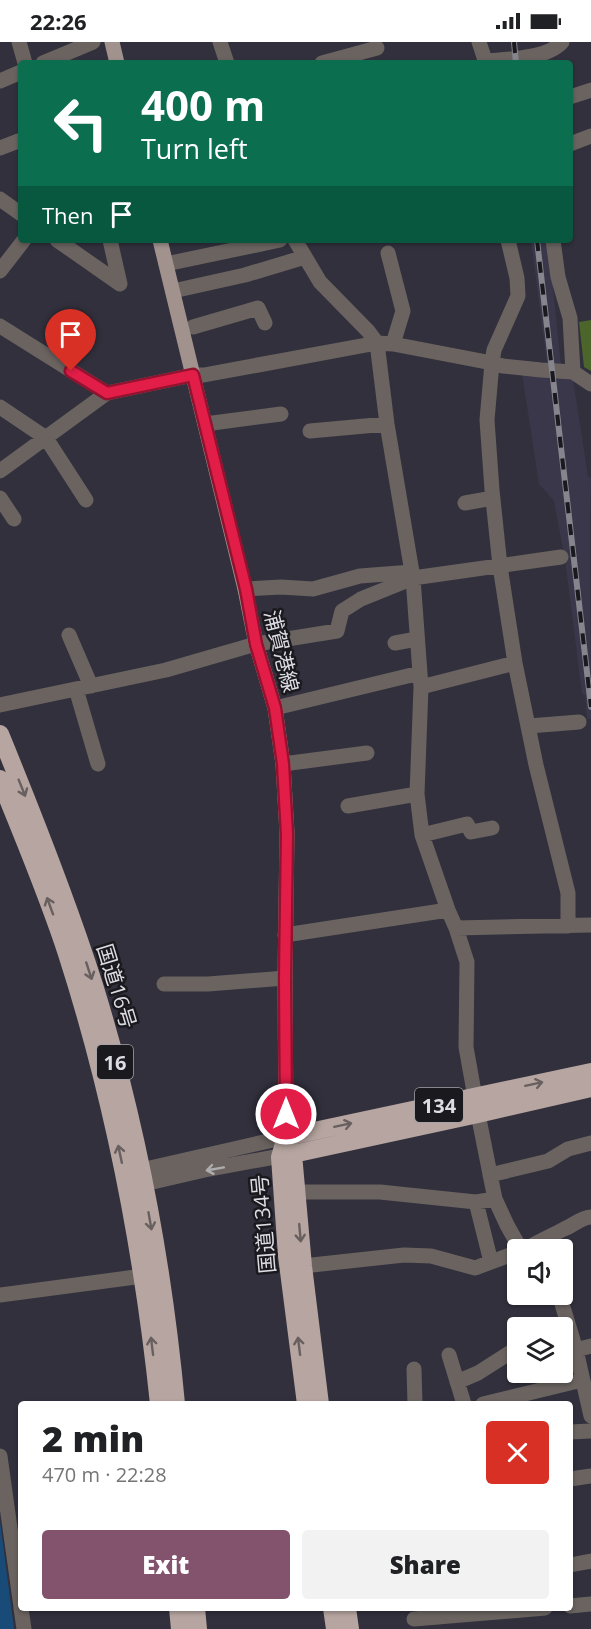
<!DOCTYPE html>
<html lang="en">
<head>
<meta charset="utf-8">
<style>
	body { margin:0; font-family:"Open Sans","Noto Sans JP",sans-serif; background:#f2f2f2; color:#202124; height:100vh; display:flex; flex-direction:column; font-size:22px; white-space:nowrap }
	* { box-sizing:border-box; margin:0 }
	p { font-size:20px; color:#757577 }
	.icon { flex:none; width:33px; height:33px; fill:none; stroke:currentColor; stroke-width:2; stroke-linecap:round; stroke-linejoin:round }
	.map { position:relative; flex:1; overflow:hidden }
	.side { position:absolute; left:18px; top:1359px; width:555px; height:210px; display:flex; flex-direction:column; background:#fff; border-radius:6px; box-shadow:0 2px 4px #0004 }
	.side>* { flex:none }
	.guide { position:absolute; left:18px; top:18px; width:555px; height:183px; border-radius:6px; box-shadow:0 2px 4px #0004; background:#0b6e4f; color:#fff; overflow:hidden }
	.buttons { position:absolute; left:507px; top:1197px; display:grid; gap:12px }
	.buttons a { display:grid; place-items:center; width:66px; height:66px; border-radius:6px; background:#fff; box-shadow:0 2px 4px #0004; font-size:30px }
	.pin { position:absolute; display:grid; place-items:center; width:51px; height:51px; color:#fff; margin:-62px -26px; border-radius:50% 50% 50% 0; rotate:-45deg; box-shadow:0 0 6px #0007 }
	.pin .icon { rotate:45deg }
	.me { position:absolute; width:66px; margin:-33px; rotate:0deg; stroke-linejoin:round; filter:drop-shadow(0 0 4px #0008) }
	.turn { display:flex; align-items:center; gap:21px; height:126px; padding:0 24px; font-size:27px }
	.turn .icon { width:78px; height:78px; stroke-width:2.5 }
	.turn b { display:block; font-size:42px; line-height:51px }
	.then { display:flex; align-items:center; height:57px; padding:0 24px; background:#0003; gap:12px; font-size:22px }
	.round { display:grid; place-items:center; flex:none; width:63px; height:63px; border-radius:6px; background:#f2f2f2 }
	.overview { display:flex; align-items:center; justify-content:space-between; height:102px; padding:0 24px }
	h1 { font-size:36px; font-weight:800; line-height:45px }
	.action { display:flex; gap:12px; margin-top:auto; padding:12px 24px }
	.action a { flex:1; height:69px; border-radius:6px; background:#83526c; color:#fff; font-size:24px; font-weight:800; line-height:69px; text-align:center }
	.action a+a { background:#f2f2f2; color:#202124 }
	.status { display:flex; justify-content:space-between; align-items:center; height:42px; padding:0 30px; background:#fff; direction:ltr }
	.status svg { height:16px; fill:currentColor }
	.map>svg:first-child { display:block }
</style>
</head>
<body>
<div class="status"><b>22:26</b><svg viewBox="0 0 49 12"><path d="M0 12V9h3v3zM5 12V6h3v6zM10 12V3h3v9zM15 12V0h3v12zM26 1h20v11H26zM47 4h2v5h-2z"/></svg></div>
<div class="map">
<svg width="591" height="1587" viewBox="0 0 591 1587">
	<rect width="100%" height="100%" fill="#31303c"/>
	<path fill="#393749" d="M 531,198 L 548,198 L 561,323 L 547,322 Z
		M 522,332 L 573,337 L 588,434 L 591,436 L 590,485 L 591,677 L 587,677 L 585,653 L 582,652 L 565,518 L 554,459 L 539,442 Z"/>
	<path fill="#4b652a" d="M 591,278 L 591,329 L 584,325 L 579,280 Z"/>
	<path fill="#194b78" d="M 0,1479 L 14,1587 L 0,1587 Z"/>
	<g fill="none" stroke-linecap="round" stroke-linejoin="round">
		<path stroke="#6a6360" stroke-width="15" d="M 19,0 L 25,21
			M 220,0 L 227,21
			M 479,0 L 486,21
			M 486,19 C 507,17 547,17 562,0
			M 43,21 L 93,0
			M 322,21 L 377,6
			M 0,39 L 21,30
			M 570,55 L 591,48
			M 570,102 L 591,94
			M 0,106 L 21,98
			M 0,157 L 21,172
			M 57,198 L 120,242 L 110,198
			M 295,198 L 320,240 L 368,289 L 377,301 L 387,382 L 413,536 L 421,645 L 417,752 L 422,793 L 448,868 L 456,886 L 467,920 L 466,1005 L 478,1072 L 495,1157 L 507,1183 L 521,1208
			M 553,198 L 558,235 L 570,276 L 573,330
			M 388,211 L 403,269 L 393,302
			M 166,222 L 280,198
			M 0,229 L 24,198
			M 173,249 L 245,233 L 305,215
			M 0,284 L 107,351
			M 193,285 L 258,266 L 265,281
			M 0,365 L 46,396 L 86,458
			M 205,382 L 281,372
			M 310,389 L 387,382
			M 0,429 L 107,351 L 193,333 L 204,333 L 377,301 L 393,302 L 492,321 L 494,308 L 518,254 L 517,236 L 508,198
			M 0,456 L 14,477
			M 465,461 L 493,456
			M 245,547 L 281,545 L 313,547 L 360,534 L 412,530
			M 69,593 L 91,644
			M 395,601 L 417,597
			M 421,645 L 515,621
			M 76,647 L 98,722
			M 0,663 L 166,628 L 256,602 L 337,589 L 342,569 L 361,557 L 413,536 L 561,515
			M 275,666 L 420,631
			M 529,684 L 579,680
			M 283,722 L 367,711
			M 348,764 L 417,752
			M 422,793 L 467,782 L 471,790 L 492,786
			M 568,884 L 568,851 L 536,723 L 515,621 L 500,524 L 492,448 L 487,378 L 492,321 L 503,324 L 541,328 L 573,330 L 591,342
			M 456,886 L 591,883
			M 285,893 L 448,868
			M 164,942 L 208,942 L 285,936
			M 490,1133 L 548,1119 L 568,1107 L 591,1101
			M 133,1134 L 141,1128 L 286,1095
			M 135,1141 L 144,1142 L 209,1127 L 291,1112
			M 296,1150 L 380,1150 L 476,1160 L 495,1157
			M 476,1160 L 491,1220
			M 524,1208 C 537,1200 551,1194 564,1187 C 574,1183 580,1176 591,1175
			M 303,1224 L 404,1213 L 431,1214 L 475,1226 L 518,1210
			M 559,1252 L 576,1308 L 591,1374
			M 0,1253 L 143,1234
			M 576,1308 L 591,1304
			M 449,1313 L 464,1362
			M 414,1327 L 415,1362
			M 457,1340 L 478,1331 L 514,1308
			M 483,1362 L 582,1338
			M 570,1390 L 591,1389
			M 0,1414 L 21,1565
			M 570,1437 L 591,1434
			M 570,1523 L 591,1519
			M 570,1564 L 591,1562
			M 21,1566 L 24,1587
			M 414,1577 L 545,1566"/>
		<path stroke="#a1928e" stroke-width="15" d="M 112,0 L 117,21
			M 160,198 L 245,547 L 256,602 L 275,666 L 283,722 L 287,791 L 285,936 L 286,1095 L 290,1104"/>
		<path stroke="#b6a5a0" stroke-width="18" d="M 0,692 C 34,775 67,858 94,943 C 136,1079 163,1221 176,1362
			M 0,737 C 23,795 48,853 67,912 C 114,1058 143,1209 159,1362
			M 306,1362 L 287,1214 L 280,1115 L 286,1095 L 591,1030
			M 320,1362 L 303,1224 L 293,1112 L 478,1072 L 591,1046
			M 178,1566 L 180,1587
			M 196,1566 L 198,1587
			M 332,1566 L 335,1587
			M 347,1566 L 350,1587"/>
		<defs>
			<path id="rail" d="M 514,0 L 516,21
				M 537,198 L 591,665"/>
		</defs>
		<use href="#rail" stroke="#86858e" stroke-width="6"/>
		<use href="#rail" stroke="#19191e" stroke-width="4" stroke-dasharray="11" stroke-linecap="butt"/>
	</g>
	<defs><path id="oneway-shaft" d="M-6 0H5M1.5-3L5.5 0L1.5 3" fill="none" stroke-width="1.6" stroke-linecap="round" stroke-linejoin="round" transform="scale(1.5)"/></defs>
	<g stroke="#685f5f">
		<use href="#oneway-shaft" transform="translate(22 746) rotate(68)"/>
		<use href="#oneway-shaft" transform="translate(50 864) rotate(-110)"/>
		<use href="#oneway-shaft" transform="translate(89 929) rotate(72)"/>
		<use href="#oneway-shaft" transform="translate(534 1042) rotate(-12)"/>
		<use href="#oneway-shaft" transform="translate(343 1083) rotate(-12)"/>
		<use href="#oneway-shaft" transform="translate(120 1112) rotate(-102)"/>
		<use href="#oneway-shaft" transform="translate(150 1179) rotate(80)"/>
		<use href="#oneway-shaft" transform="translate(300 1191) rotate(85)"/>
		<use href="#oneway-shaft" transform="translate(152 1304) rotate(-97)"/>
		<use href="#oneway-shaft" transform="translate(299 1304) rotate(-97)"/>
	</g>
	<use stroke="#afacaf" href="#oneway-shaft" transform="translate(215 1127) rotate(170)"/>
	<g fill="none" stroke-linecap="round" stroke-linejoin="round">
		<defs>
			<path id="route" d="M 71,329 L 107,351 L 193,333 L 246,547 L 256,602 L 275,666 L 283,722 L 287,792 L 285,936 L 286,1072"/>
		</defs>
		<use href="#route" stroke="#92132f" stroke-width="15"/>
		<use href="#route" stroke="#e11d48" stroke-width="10"/>
	</g>
	<g text-anchor="middle" dominant-baseline="central" stroke-width="5" stroke-linejoin="round" paint-order="stroke">
		<g fill="#19191e" stroke="#a2a2a8" stroke-width="1.5">
			<rect x="97" y="1003" width="36" height="34" rx="4.5"/>
			<rect x="415" y="1046" width="48" height="34" rx="4.5"/>
		</g>
		<g font-size="20" font-weight="bold" fill="#dddce3">
			<text x="115" y="1020">16</text>
			<text x="439" y="1063">134</text>
		</g>
		<g font-size="21" fill="#dddce3" stroke="#19191e">
			<text transform="translate(282 609) rotate(76)">浦賀港線</text>
			<text transform="translate(117 944) rotate(73)">国道16号</text>
			<text transform="translate(263 1182) rotate(-95)">国道134号</text>
		</g>
	</g>
</svg>
<div class="buttons">
<a><svg class="icon" aria-label="sound" viewBox="0 0 24 24"><path d="M4 9h4l5-4v14l-5-4H4zM17 9q2 3 0 6"/></svg></a>
<a><svg class="icon" aria-label="layers" viewBox="0 0 24 24"><path d="M12 4l9 5-9 5-9-5zM3 14l9 5 9-5"/></svg></a>
</div>
<div class="pin" style="left:71px;top:329px;background:#d93025"><svg class="icon" aria-label="arrive" viewBox="0 0 24 24"><path d="M6 21V4h12l-3 4 3 4H6"/></svg></div>
<svg class="me" style="left:286px;top:1072px" viewBox="-20 -20 40 40"><circle r="17" fill="#e11d48" stroke="#fff" stroke-width="3"/><path d="M0-11L8 9 0 5-8 9z" fill="#fff"/></svg>
<div class="guide">
<div class="turn"><svg class="icon" aria-label="left" viewBox="0 0 24 24"><path d="M17 20v-9H6M10 6l-5 5 5 5"/></svg><div><b>400 m</b>Turn left</div></div>
<div class="then">Then<svg class="icon" aria-label="arrive" viewBox="0 0 24 24"><path d="M6 21V4h12l-3 4 3 4H6"/></svg></div>
</div>
<section class="side">
<div class="overview"><div><h1>2 min</h1><p>470 m · 22:28</p></div><a class="round" style="background:#d93025;color:#fff"><svg class="icon" aria-label="close" viewBox="0 0 24 24"><path d="M6 6l12 12M18 6L6 18"/></svg></a></div>
<div class="action"><a>Exit</a><a>Share</a></div>
</section>
</div>
</body>
</html>
